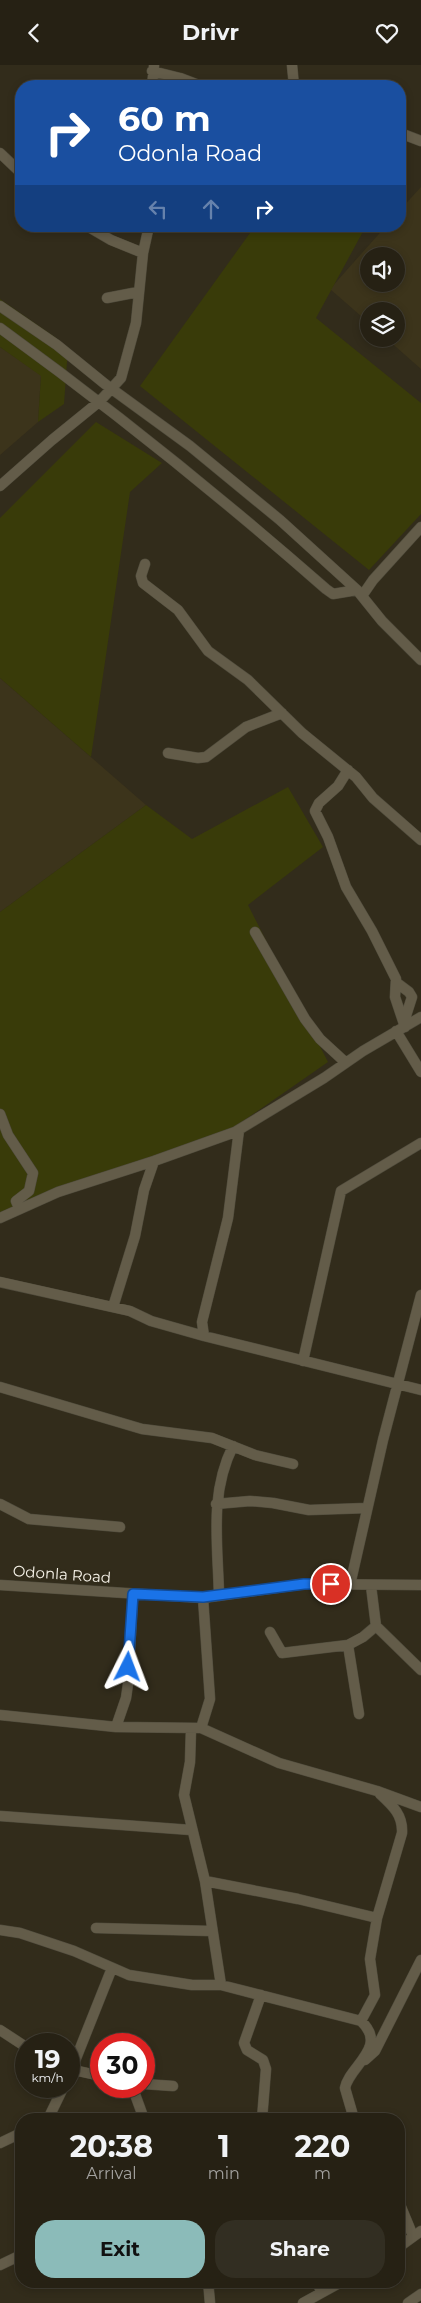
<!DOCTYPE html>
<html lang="en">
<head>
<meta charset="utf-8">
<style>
	body { margin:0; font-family:Montserrat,sans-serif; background:#322e22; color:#f1f3f6; height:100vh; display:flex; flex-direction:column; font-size:19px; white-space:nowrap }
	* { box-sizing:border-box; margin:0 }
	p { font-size:16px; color:#a4a3a0 }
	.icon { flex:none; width:28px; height:28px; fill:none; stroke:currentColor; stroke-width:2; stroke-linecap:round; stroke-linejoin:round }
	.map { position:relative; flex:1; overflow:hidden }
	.side { position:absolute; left:15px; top:2048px; width:390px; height:175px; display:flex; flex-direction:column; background:#262114; border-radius:20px; box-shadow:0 2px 8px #0003,0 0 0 1px #423e34 }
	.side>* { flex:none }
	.guide { position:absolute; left:15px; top:15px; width:391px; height:152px; border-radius:20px; box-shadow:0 2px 8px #0003,0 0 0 1px #423e34; background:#1a4fa0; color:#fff; overflow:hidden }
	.controls { position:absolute; left:360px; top:182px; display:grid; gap:10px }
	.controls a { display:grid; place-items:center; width:45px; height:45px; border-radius:50%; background:#262114; box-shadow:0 2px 8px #0003,0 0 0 1px #423e34; font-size:25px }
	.speed { position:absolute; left:15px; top:1968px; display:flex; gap:10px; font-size:25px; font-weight:700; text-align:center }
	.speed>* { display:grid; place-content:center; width:65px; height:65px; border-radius:50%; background:#262114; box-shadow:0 2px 8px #0003,0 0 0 1px #423e34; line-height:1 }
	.speed small { font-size:12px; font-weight:400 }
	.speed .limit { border:8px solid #d22; background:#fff; color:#111 }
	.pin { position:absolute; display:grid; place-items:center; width:42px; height:42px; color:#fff; margin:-21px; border:2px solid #fff; border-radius:50%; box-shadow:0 1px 5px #0007 }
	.me { position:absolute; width:55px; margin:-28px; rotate:3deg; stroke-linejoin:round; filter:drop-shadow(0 0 4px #0008) }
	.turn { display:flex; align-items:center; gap:18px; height:105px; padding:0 20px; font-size:22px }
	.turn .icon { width:65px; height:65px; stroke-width:2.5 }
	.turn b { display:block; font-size:35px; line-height:42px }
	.lanes { display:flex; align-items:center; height:48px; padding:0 20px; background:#0003; justify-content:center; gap:25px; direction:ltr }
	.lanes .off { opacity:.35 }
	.eta { display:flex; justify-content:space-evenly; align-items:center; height:85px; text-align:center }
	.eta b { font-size:30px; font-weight:700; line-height:35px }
	.cta { display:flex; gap:10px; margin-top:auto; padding:10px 20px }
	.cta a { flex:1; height:58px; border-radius:20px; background:#8bbbb9; color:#111; font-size:20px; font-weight:700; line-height:58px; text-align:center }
	.cta a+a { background:#322e22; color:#f1f3f6 }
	header { display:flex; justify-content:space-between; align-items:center; height:65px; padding:0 20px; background:#262114; font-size:22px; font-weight:700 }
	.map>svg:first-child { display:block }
</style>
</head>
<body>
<header><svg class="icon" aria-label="back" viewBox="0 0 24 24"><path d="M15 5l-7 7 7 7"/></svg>Drivr<svg class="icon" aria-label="heart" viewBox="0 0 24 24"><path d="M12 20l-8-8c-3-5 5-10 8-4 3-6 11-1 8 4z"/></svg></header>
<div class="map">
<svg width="421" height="2238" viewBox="0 0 421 2238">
	<rect width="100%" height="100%" fill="#322c1b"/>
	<path fill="#3c341b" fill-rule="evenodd" d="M 421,122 L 421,304 L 387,274 L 396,274 L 396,246 L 369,246 L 369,258 L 330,224 L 386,161 L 400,161 L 400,145 ZM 369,191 L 396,191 L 396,219 L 369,219 Z
		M 0,282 L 41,310 L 38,357 L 0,390 Z
		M 0,613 L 146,740 L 0,847 Z"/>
	<path fill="#393b09" d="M 255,161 L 366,161 L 316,253 L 421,338 L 421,449 L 369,505 L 140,321 Z
		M 0,234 L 55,272 L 68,283 L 64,339 L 38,357 L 41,311 L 0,282 Z
		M 96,357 L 162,398 L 130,427 L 91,692 L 0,613 L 0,453 Z
		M 288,722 L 323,782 L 248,840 L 328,997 L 233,1063 L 58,1130 L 0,1156 L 0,847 L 146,740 L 192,774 Z"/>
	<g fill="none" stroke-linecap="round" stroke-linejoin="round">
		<defs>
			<path id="minor" d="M 292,0 L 294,21
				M 152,6 L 180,13 L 201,21
				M 152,21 L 154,1
				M 400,68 L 421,76
				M 0,88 L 21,108
				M 87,161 L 111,175 L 143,188
				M 107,233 L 138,227
				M 0,241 L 57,280 L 105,319 L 190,381 L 280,455 L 357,525 L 382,556 L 421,595
				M 0,263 C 113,345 221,432 326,524 L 333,529 L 357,525
				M 0,421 L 52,375 L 100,336 L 121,313 L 136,258 L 143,188 L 149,161
				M 145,499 L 141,511 L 143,518 L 178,545 L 208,586 L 248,615 L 302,668 L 356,712 L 373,733 L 421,775
				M 362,531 L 373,515 L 421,462
				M 168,688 L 198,693 L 206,692 L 246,662 L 282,648
				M 348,705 L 338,721 L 319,738 L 315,746 L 328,772 L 346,822 L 372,866 L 396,914 L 395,932 L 405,962
				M 255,867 L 305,954 L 320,974 L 345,997
				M 397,918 L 409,927 L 412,932 L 404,957
				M 396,966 L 421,1007
				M 0,1049 L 8,1070 L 33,1108 L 29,1126 L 16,1136 L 19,1143
				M 0,1153 L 58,1127 L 154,1096 L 235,1067 L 324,1013 L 363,986 L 421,952
				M 0,1217 L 130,1246 L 151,1256 L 204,1271 L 421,1325
				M 113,1242 L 135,1171 L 144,1125 L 154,1096
				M 204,1271 L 202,1257 L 228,1153 L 239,1065
				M 303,1296 L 341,1126 L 421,1078
				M 0,1322 L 142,1364 L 212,1373 L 255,1390 L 293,1399
				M 0,1439 L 29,1454 L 120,1462
				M 216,1439 L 250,1436 L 273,1438 L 309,1445 L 367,1443
				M 0,1520 L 203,1533 L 304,1519 L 421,1520
				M 350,1520 L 383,1375 L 421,1230
				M 371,1521 L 376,1561 L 421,1605
				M 219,1531 C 218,1479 209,1429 233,1381
				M 270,1567 L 282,1588 L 348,1580
				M 359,1649 L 348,1580 L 363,1572 L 376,1561
				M 0,1650 L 116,1662 L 201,1663 L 279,1698 L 377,1726 L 421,1742
				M 116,1662 L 126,1633 L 128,1619 L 133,1529
				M 201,1663 L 210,1634 L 203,1533
				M 191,1664 L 190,1697 L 184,1730 L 205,1816 L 221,1920
				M 0,1751 L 191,1765
				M 205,1816 L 298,1834 L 377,1853
				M 96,1863 L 211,1866
				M 0,1865 L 20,1868 L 74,1886 L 129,1910 L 192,1920 L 221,1920 L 361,1956 C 389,1982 349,2001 345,2023 L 354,2054
				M 261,1930 L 244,1978 L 247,1985 L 263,1995 L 266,2004 L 262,2054
				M 361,1956 L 375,1930 L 370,1894 L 377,1853 L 402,1768 C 403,1750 393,1741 380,1729
				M 0,1965 L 26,1982
				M 365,1995 L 375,1986 L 421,1895
				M 69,2004 L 101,2011
				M 69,2011 L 112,1903
				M 144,2019 L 173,2021
				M 132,2021 L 144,2054
				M 48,2054 L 64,2021
				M 0,2078 L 21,2068
				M 399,2137 L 413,2171
				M 399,2182 L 421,2166
				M 0,2200 L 21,2190
				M 208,2216 L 210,2238
				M 317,2216 L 321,2227
				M 303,2238 L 343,2216
				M 408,2238 L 421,2229"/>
		</defs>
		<use href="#minor" stroke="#4f4b3c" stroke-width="11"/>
		<use href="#minor" stroke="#635c49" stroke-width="10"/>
	</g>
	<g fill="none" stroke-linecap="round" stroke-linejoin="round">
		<defs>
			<path id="route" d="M 128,1602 L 133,1529 L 203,1532 L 304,1519 L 331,1519"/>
		</defs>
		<use href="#route" stroke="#114b97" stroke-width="12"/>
		<use href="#route" stroke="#1a73e8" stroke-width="9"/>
	</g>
	<g text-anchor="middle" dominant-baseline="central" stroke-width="4" stroke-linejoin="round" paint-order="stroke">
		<g font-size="15" fill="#f8f4ea" stroke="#322c1b">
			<text transform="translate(62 1509) rotate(4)">Odonla Road</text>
		</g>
	</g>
</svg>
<div class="controls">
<a><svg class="icon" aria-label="sound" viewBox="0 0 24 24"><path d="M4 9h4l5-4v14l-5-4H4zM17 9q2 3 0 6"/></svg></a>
<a><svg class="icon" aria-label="layers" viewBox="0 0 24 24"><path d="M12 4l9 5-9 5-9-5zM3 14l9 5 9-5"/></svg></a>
</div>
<div class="speed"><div>19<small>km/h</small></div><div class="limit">30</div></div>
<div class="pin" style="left:331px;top:1519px;background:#d93025"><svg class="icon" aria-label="arrive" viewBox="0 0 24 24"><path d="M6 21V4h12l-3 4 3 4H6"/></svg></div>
<svg class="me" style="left:128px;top:1602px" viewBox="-20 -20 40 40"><path d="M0-17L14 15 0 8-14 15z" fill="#1a73e8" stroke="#fff" stroke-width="4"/></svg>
<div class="guide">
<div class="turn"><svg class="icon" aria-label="right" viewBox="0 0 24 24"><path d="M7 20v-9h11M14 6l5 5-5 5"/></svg><div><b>60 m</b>Odonla Road</div></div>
<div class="lanes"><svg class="icon off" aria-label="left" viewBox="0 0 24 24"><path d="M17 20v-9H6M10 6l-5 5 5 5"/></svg><svg class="icon off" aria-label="ahead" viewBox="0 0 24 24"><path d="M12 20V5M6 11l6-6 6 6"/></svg><svg class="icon" aria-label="right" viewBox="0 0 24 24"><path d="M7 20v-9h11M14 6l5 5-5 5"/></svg></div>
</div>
<section class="side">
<div class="eta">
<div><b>20:38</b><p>Arrival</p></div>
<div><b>1</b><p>min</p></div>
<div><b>220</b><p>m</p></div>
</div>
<div class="cta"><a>Exit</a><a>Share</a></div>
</section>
</div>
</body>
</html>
